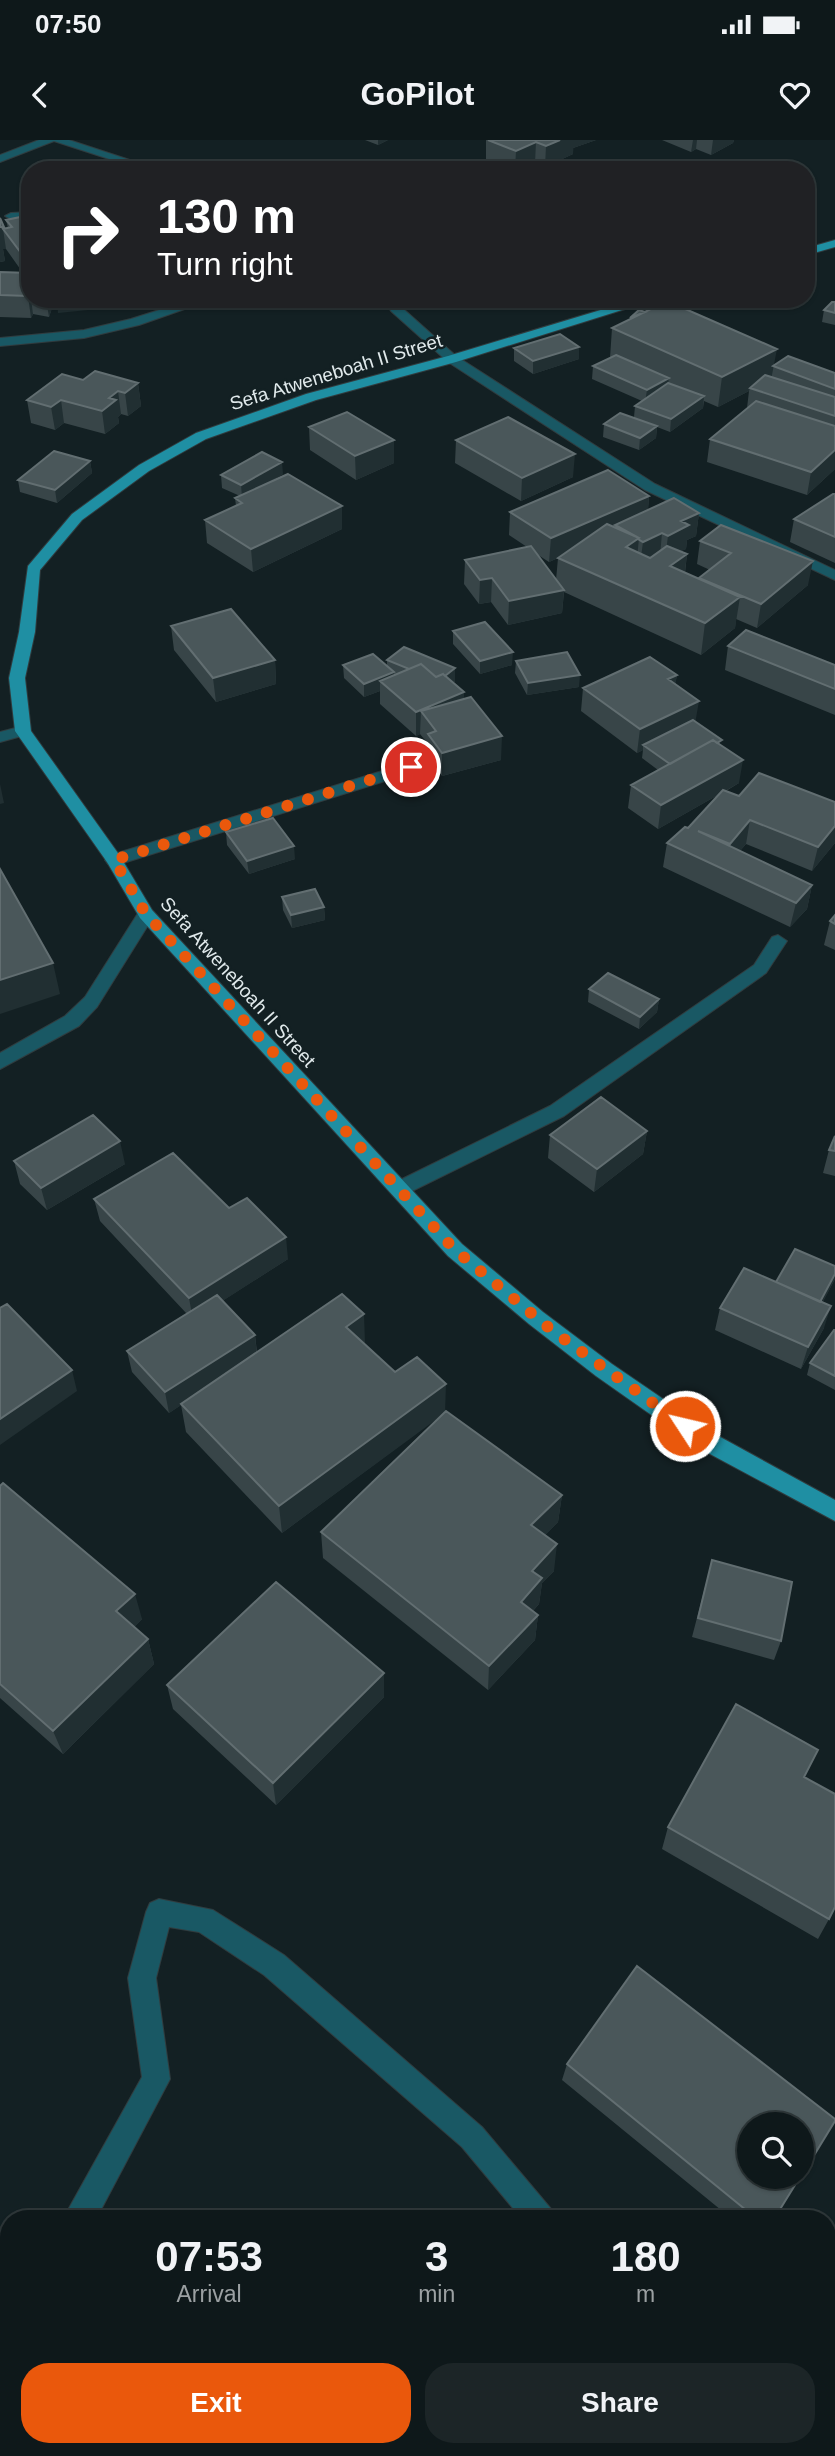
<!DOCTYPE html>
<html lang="en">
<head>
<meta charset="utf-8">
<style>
	body { margin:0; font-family:Arial,sans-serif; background:#1c2527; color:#f1f3f6; height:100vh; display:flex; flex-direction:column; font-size:26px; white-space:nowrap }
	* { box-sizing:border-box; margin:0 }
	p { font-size:23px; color:#9ba0a2 }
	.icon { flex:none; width:38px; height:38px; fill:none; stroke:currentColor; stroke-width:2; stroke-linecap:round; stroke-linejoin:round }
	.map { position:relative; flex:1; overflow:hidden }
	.drawer { position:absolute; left:0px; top:2070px; width:836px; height:247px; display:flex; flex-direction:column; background:#0e181a; border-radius:28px 28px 0 0; box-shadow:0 2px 5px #0004,0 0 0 2px #2e3739 }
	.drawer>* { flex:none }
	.hud { position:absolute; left:21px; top:21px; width:794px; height:147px; border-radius:28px; box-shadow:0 2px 5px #0004,0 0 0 2px #2e3739; background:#202124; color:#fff; overflow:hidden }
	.controls { position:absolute; left:737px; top:1972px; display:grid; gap:14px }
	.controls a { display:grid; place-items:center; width:77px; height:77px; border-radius:50%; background:#0e181a; box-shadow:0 2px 5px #0004,0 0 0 2px #2e3739; font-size:35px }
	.pin { position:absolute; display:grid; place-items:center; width:60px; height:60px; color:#fff; margin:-30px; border:4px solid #fff; border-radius:50%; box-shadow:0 2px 7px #0007 }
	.me { position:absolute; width:77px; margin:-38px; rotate:305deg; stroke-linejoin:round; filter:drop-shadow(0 0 5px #0008) }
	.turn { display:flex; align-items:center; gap:24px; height:147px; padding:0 21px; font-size:32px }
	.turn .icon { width:91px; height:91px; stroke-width:2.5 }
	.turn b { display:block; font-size:49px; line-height:60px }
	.eta { display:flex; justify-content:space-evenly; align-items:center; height:119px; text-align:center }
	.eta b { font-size:42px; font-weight:700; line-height:49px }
	.button { display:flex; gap:14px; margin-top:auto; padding:14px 21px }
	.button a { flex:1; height:80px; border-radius:28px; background:#ea580c; color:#fff; font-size:28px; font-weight:700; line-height:80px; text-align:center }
	.button a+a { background:#1c2527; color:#f1f3f6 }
	.status { display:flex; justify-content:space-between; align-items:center; height:49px; padding:0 35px; background:#0e181a; direction:ltr }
	.status svg { height:19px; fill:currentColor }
	header { display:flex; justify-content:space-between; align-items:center; height:91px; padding:0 21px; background:#0e181a; font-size:32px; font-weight:700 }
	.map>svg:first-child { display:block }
</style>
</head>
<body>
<div class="status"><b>07:50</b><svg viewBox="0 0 49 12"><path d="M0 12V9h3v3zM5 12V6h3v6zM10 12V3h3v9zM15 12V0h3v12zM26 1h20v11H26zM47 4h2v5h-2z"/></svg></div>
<header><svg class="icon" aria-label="back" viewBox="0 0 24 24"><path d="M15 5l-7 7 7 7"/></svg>GoPilot<svg class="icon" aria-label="heart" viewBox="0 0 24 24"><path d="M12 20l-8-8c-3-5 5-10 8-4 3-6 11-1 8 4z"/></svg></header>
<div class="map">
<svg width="835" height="2316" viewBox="0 0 835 2316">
	<rect width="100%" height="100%" fill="#132023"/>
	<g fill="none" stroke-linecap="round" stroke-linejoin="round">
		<defs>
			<path id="minor" d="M 39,0 L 69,0 L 160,30 L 143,30 L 54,1 L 0,22 L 0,15 Z
				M 30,72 L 30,78 L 11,79 L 5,76 L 11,73 Z
				M 194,159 L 213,159 L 139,185 L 84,198 L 0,206 L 0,198 L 84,190 L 131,179 Z
				M 384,159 L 396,159 L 400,166 L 456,216 L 655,344 L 835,430 L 835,440 L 645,350 L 448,222 L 391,171 Z
				M 23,586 L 31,591 L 29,594 L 0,602 L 0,592 Z
				M 411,622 L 419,627 L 417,631 L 120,724 L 108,724 L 105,720 L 108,716 Z
				M 146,768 L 155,774 L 97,867 L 79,886 L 0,929 L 0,913 L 65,876 L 85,857 L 140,770 Z
				M 778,795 L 787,801 L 766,833 L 564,976 L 406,1054 L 399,1057 L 392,1054 L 389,1049 L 392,1044 L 550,966 L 754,825 L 772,797 Z
				M 159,1759 L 213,1770 L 284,1815 L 482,1987 L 551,2069 L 556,2079 L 522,2079 L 462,2007 L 264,1835 L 199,1792 L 169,1787 L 156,1838 L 170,1939 L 96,2079 L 63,2079 L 142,1937 L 128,1838 L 146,1772 L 150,1763 Z
				M 771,2308 L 805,2308 L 809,2316 L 775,2316 Z"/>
			<path id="major" d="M 835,100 L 835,107 L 807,115 L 807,108 Z
				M 637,159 L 657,159 L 456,222 L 316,260 L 206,299 L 149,331 L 82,380 L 40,430 L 35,492 L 25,538 L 31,591 L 120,716 L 152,770 L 462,1104 L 543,1172 L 612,1224 L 713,1293 L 835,1360 L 835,1381 L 697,1307 L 596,1236 L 529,1184 L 448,1116 L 140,778 L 107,722 L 15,591 L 9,538 L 19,492 L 28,426 L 72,374 L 139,325 L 196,293 L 306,254 L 448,216 Z"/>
		</defs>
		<use href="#minor" stroke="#303c3f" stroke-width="2"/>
		<use href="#major" stroke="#303c3f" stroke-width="2"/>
		<use href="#minor" fill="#195864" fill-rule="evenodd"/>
		<use href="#major" fill="#1f8fa3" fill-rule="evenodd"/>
	</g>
	<path fill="#384548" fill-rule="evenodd" d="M 365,0 L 388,0 L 378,5 Z
		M 486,0 L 596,0 L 573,8 L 573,14 L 545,27 L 535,23 L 520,30 L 510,30 L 486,20 Z
		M 662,0 L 734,0 L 733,3 L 711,15 L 696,9 L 691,12 Z
		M 30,75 L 30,159 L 55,159 L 49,177 L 33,174 L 31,178 L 0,177 L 0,132 L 23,133 L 6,109 L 3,109 L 5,121 L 0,122 L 0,78 L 5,89 L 8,88 L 6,80 Z
		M 835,162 L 835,185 L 822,182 L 824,170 Z
		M 612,188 L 775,225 L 835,233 L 835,329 L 807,355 L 707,322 L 710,299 L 747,268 L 749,251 L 718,267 L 704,261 L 703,268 L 670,292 L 657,287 L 656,298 L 639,310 L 603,297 L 604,284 L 634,277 L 635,266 L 642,261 L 592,239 L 593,226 L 610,218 Z
		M 514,208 L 579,219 L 533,234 L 514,221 Z
		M 83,240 L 138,243 L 141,266 L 128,276 L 121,274 L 118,277 L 119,283 L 105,294 L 64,283 L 55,290 L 31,283 L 27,260 Z
		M 309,287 L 394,323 L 356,340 L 310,310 Z
		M 456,300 L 573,337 L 521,361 L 455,323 Z
		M 90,321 L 92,333 L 57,363 L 20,352 L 18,340 Z
		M 283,334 L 260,347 L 342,366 L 342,389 L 253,432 L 207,403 L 205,380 L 236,366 L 235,358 L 240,356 L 222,348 L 221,335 Z
		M 835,354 L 835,423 L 790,402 L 794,379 Z
		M 649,356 L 648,370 L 699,373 L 696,396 L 687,400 L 686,409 L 681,411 L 687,414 L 685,433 L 699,439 L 710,430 L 697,424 L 700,401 L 808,445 L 757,488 L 736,479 L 735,488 L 701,515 L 564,452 L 562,473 L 508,485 L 491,462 L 479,464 L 464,444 L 465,420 L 527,407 L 509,395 L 510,372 ZM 535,413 L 549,422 L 558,418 L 556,440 Z
		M 171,486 L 275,520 L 276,544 L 216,562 L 174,510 Z
		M 453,491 L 512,525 L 480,534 L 453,504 Z
		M 728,506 L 835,525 L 835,575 L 725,530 Z
		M 387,520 L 455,528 L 455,541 L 453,543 L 464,552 L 464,559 L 501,620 L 442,636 L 428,618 L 428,604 L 420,594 L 416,596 L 380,564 L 380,551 L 364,557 L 344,538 L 343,525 L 387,527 Z
		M 516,521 L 579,547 L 527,555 L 515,533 Z
		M 677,535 L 675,544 L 696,582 L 722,606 L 739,643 L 726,651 L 739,656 L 835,662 L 835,703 L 812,731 L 746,704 L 740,711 L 812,745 L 807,769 L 790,787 L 663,727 L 667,703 L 688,688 L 718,655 L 658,689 L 628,668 L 631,645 L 658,630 L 642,618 L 643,610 L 637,613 L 581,571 L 583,548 Z
		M 226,692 L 295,719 L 249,734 L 227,705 Z
		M 282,757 L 324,767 L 325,780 L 292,788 L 283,770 Z
		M 835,775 L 835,810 L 824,805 L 830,781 Z
		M 589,849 L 659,859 L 657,872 L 639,889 L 588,862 Z
		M 647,991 L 643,1014 L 594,1052 L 548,1018 L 550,995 Z
		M 835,996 L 835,1036 L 823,1033 L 829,1010 Z
		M 14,1021 L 125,1024 L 47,1070 L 20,1044 Z
		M 94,1059 L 229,1068 L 288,1119 L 222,1161 L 255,1195 L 257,1212 L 364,1174 L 364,1204 L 395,1232 L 445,1272 L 562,1355 L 558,1382 L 545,1395 L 554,1431 L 542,1443 L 539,1464 L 533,1471 L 538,1475 L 535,1500 L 488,1550 L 323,1418 L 321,1392 L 441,1275 L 282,1393 L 186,1292 L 181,1265 L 169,1273 L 132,1232 L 127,1211 L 187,1174 L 100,1081 Z
		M 835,1139 L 822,1163 L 824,1188 L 801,1229 L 715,1190 L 720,1168 L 776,1142 Z
		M 835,1190 L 835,1250 L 807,1235 L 810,1223 Z
		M 0,1346 L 142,1479 L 134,1487 L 148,1499 L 154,1524 L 63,1614 L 0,1558 Z
		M 712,1420 L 781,1501 L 774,1520 L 692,1497 Z
		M 167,1545 L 384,1557 L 276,1665 L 173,1569 Z
		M 805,1638 L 829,1779 L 818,1799 L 662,1709 L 668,1687 Z
		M 567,1924 L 774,2079 L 732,2079 L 562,1940 Z"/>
	<path fill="#212f32" d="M 378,0 L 388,0 L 378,5 Z
		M 560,0 L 574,0 L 573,14 L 545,27 L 546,6 Z
		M 574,0 L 596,0 L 573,8 Z
		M 693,0 L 697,0 L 696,9 L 691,12 Z
		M 713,0 L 734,0 L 733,3 L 711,15 Z
		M 536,2 L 535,23 L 520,30 L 515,30 L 516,11 Z
		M 0,87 L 4,87 L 5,92 L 3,89 L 6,109 L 3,109 L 5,121 L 0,122 Z
		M 29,152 L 30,159 L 31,159 L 33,174 L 31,178 L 28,156 Z
		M 46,159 L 55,159 L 49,177 Z
		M 78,159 L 87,159 L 88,170 L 58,173 L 57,161 Z
		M 89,159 L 115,159 L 116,163 L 90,166 Z
		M 579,207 L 579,219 L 533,234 L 533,221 Z
		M 777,209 L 771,240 L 750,248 L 749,251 L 718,267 L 722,237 Z
		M 669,238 L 667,250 L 645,262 L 647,250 Z
		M 138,243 L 141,266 L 128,276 L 125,253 Z
		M 118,251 L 121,274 L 118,277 L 119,283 L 105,294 L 102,271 L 109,258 Z
		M 704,256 L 703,268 L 670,292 L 671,279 Z
		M 61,260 L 64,283 L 55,290 L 51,267 Z
		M 657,286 L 656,298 L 639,310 L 640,298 Z
		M 394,300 L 394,323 L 356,340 L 355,316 Z
		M 835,310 L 835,329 L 807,355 L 811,332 Z
		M 575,314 L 573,337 L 521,361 L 522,338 Z
		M 90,321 L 92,333 L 57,363 L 55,350 Z
		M 282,322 L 283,334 L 242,357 L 241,345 Z
		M 649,356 L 647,379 L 615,385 L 614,393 L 549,422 L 551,398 Z
		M 342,366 L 342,389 L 253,432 L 251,409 Z
		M 699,373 L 696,396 L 687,400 L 686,409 L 665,419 L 668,396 L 681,381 Z
		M 662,393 L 660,416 L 640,425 L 643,402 Z
		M 639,398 L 636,429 L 626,407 Z
		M 687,414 L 683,446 L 670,426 Z
		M 813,421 L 808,445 L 757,488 L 761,464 Z
		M 492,438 L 491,462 L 479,464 L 480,440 Z
		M 564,450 L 562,473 L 508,485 L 509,461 Z
		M 740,457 L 735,488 L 701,515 L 705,483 Z
		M 513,512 L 512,525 L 480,534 L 480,521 Z
		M 275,520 L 276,544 L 216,562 L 213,538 Z
		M 455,528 L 455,541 L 439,554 L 439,541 Z
		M 394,532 L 394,545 L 380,541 L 380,551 L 364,557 L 364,544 Z
		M 580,535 L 579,547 L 527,555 L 528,543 Z
		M 677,535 L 673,559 L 668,539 Z
		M 464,552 L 464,576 L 421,571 L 420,594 L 416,596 L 416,572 Z
		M 699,561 L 695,584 L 643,605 L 643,610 L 637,613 L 640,589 Z
		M 502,596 L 501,620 L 442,636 L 442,613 Z
		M 743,620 L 739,643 L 658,689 L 661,665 Z
		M 0,644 L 4,663 L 0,664 Z
		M 750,680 L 746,704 L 725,728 L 730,704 Z
		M 835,686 L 835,703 L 812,731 L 818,707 Z
		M 294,706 L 295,719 L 249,734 L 247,721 Z
		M 812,745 L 807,769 L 790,787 L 796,763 Z
		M 324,767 L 325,780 L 292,788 L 291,775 Z
		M 53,823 L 60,854 L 0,874 L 0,840 Z
		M 659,859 L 657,872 L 639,889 L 640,877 Z
		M 647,991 L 643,1014 L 594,1052 L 597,1029 Z
		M 120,1001 L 125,1024 L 47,1070 L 41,1048 Z
		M 286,1097 L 288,1119 L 193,1180 L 189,1158 Z
		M 835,1134 L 835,1139 L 813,1181 L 817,1169 Z
		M 831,1166 L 824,1188 L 801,1229 L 808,1207 Z
		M 364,1174 L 365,1203 L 348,1215 L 346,1187 Z
		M 255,1195 L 257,1216 L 169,1273 L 165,1252 Z
		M 72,1230 L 77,1251 L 0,1305 L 0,1279 Z
		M 446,1244 L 445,1273 L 282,1393 L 279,1366 Z
		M 562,1355 L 558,1382 L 529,1412 L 531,1385 Z
		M 557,1404 L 554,1431 L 542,1443 L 539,1464 L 518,1487 L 521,1462 L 532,1431 Z
		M 135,1454 L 142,1479 L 124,1497 L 116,1471 Z
		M 538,1475 L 535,1500 L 488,1550 L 489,1526 Z
		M 148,1499 L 154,1524 L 63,1614 L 53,1591 Z
		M 384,1533 L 384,1557 L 276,1665 L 273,1643 Z
		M 9,2227 L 9,2247 L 0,2259 L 0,2239 Z"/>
	<path fill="#4a575a" stroke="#626e71" stroke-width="2" d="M 488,0 L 560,0 L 546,6 L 536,2 L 516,11 Z
		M 30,75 L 30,125 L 3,89 L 12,87 L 6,80 Z
		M 0,78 L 4,87 L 0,87 Z
		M 0,132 L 30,133 L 30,152 L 28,156 L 0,155 Z
		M 56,159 L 78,159 L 57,161 Z
		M 667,161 L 777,209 L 722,237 L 612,188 Z
		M 832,162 L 835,162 L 835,173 L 824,170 Z
		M 639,170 L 645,172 L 630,178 Z
		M 560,194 L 579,207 L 533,221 L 514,208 Z
		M 616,215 L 669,238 L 647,250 L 593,226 Z
		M 788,216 L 835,233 L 835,249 L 773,226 Z
		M 95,231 L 138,243 L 125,253 L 118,251 L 109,258 L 116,260 L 102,271 L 61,260 L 51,267 L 27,260 L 62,234 L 83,240 Z
		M 765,235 L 835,257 L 835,276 L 750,248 Z
		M 668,243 L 704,256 L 671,279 L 635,266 Z
		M 756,261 L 835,286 L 835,310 L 811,332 L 710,299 Z
		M 347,272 L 394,300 L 355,316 L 309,287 Z
		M 620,273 L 657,286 L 640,298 L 604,284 Z
		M 508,277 L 575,314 L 522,338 L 456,300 Z
		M 54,311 L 90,321 L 55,350 L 18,340 Z
		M 262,312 L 282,322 L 241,345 L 221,335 Z
		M 608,330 L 649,356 L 551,398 L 510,372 Z
		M 288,334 L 342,366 L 251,409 L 205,380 L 242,363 L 235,358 Z
		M 833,354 L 835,354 L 835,397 L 794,379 Z
		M 674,358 L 699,373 L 681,381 L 689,385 L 668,396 L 662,393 L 643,402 L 638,399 L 639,398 L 615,385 Z
		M 607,384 L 639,398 L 626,407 L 650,418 L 667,406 L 687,414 L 670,426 L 740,457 L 705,483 L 558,418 Z
		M 721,385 L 813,421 L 761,464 L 699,438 L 731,413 L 700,401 Z
		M 531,406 L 564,450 L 509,461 L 492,438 L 480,440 L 465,420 Z
		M 231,469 L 275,520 L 213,538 L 171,486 Z
		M 485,482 L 513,512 L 480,521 L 453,491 Z
		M 746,490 L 835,525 L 835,549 L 728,506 Z
		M 404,507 L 455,528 L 445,536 L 443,534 L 436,537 L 421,524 L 409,529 L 387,520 Z
		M 567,512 L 580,535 L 528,543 L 516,521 Z
		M 373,514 L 394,532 L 364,544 L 343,525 Z
		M 650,517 L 677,535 L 668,539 L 699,561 L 640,589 L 583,548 Z
		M 421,524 L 436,537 L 443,534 L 464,552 L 416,572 L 380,541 Z
		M 471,557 L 502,596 L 442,613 L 428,594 L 436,591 L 421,571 Z
		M 693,580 L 722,600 L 717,603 L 713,600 L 670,624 L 643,605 Z
		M 713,600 L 743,620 L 661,665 L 631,645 Z
		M 759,633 L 835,662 L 835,686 L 818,707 L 750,680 L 730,704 L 698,691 L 812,745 L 796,763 L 667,703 L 685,687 L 688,688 L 723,650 L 739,656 Z
		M 273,678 L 294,706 L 247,721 L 226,692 Z
		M 0,729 L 53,823 L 0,840 Z
		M 315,749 L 324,767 L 291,775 L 282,757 Z
		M 835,775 L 835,784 L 830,781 Z
		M 608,833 L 659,859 L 640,877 L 589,849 Z
		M 601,957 L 647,991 L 597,1029 L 550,995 Z
		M 93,975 L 120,1001 L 41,1048 L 14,1021 Z
		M 835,996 L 835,1011 L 829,1010 Z
		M 173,1013 L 229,1068 L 247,1058 L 286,1097 L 189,1158 L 94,1059 Z
		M 795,1109 L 835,1126 L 835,1134 L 820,1162 L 776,1142 Z
		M 744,1128 L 831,1166 L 808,1207 L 720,1168 Z
		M 342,1154 L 364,1174 L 346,1187 L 395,1232 L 417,1217 L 446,1244 L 279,1366 L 181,1264 Z
		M 217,1155 L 255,1195 L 165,1252 L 127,1211 Z
		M 7,1164 L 72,1230 L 0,1279 L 0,1168 Z
		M 834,1190 L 835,1190 L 835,1236 L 810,1223 Z
		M 446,1271 L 562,1355 L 531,1385 L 557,1404 L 532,1431 L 542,1438 L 521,1462 L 538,1475 L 489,1526 L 321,1392 Z
		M 3,1343 L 135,1454 L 116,1471 L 148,1499 L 53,1591 L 0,1544 L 0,1346 Z
		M 712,1420 L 792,1442 L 781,1501 L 698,1478 Z
		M 276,1442 L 384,1533 L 273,1643 L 167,1545 Z
		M 736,1564 L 818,1610 L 804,1637 L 835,1654 L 835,1767 L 829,1779 L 668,1687 Z
		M 637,1826 L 835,1979 L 835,1981 L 802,2035 L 802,1984 L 749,1984 L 749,2037 L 800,2037 L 774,2079 L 757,2079 L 567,1924 Z
		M 0,2115 L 9,2123 L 9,2227 L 0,2239 Z"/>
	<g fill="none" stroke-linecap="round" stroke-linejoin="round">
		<path stroke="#ea580c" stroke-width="12" stroke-dasharray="0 21.6" d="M 411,627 L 114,720 L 146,774 L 455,1110 L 553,1191 L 685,1286"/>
	</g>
	<g text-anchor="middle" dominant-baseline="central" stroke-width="5" stroke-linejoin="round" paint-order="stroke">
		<g font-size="19" fill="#e1eaec" stroke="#132023">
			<text transform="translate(336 232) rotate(-17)">Sefa Atweneboah II Street</text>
			<text transform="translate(238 842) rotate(48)">Sefa Atweneboah II Street</text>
		</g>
	</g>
</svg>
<div class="controls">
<a><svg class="icon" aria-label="search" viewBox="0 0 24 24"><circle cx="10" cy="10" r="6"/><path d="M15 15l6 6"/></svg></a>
</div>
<div class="pin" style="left:411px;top:627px;background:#d93025"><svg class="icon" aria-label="arrive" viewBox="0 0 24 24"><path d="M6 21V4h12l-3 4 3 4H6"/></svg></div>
<svg class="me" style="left:685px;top:1286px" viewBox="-20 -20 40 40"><circle r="17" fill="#ea580c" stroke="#fff" stroke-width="3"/><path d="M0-11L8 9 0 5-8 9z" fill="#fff"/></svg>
<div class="hud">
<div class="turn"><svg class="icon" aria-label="right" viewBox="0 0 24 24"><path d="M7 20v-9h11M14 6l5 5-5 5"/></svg><div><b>130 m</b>Turn right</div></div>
</div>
<section class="drawer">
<div class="eta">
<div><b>07:53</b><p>Arrival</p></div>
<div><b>3</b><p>min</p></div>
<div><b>180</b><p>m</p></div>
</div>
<div class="button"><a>Exit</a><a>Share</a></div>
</section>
</div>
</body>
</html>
